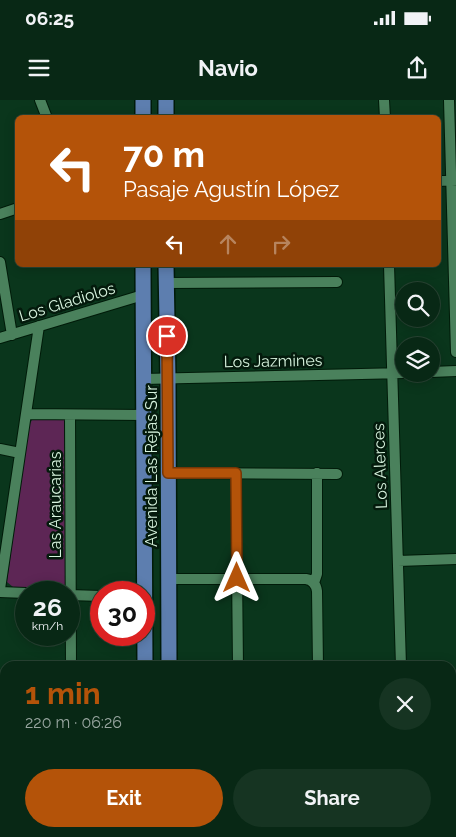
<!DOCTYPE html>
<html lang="en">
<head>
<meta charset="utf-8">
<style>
	body { margin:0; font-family:Raleway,sans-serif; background:#163422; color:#f1f3f6; height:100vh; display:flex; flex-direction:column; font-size:19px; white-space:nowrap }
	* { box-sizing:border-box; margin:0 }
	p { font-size:16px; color:#98a6a0 }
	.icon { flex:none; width:28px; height:28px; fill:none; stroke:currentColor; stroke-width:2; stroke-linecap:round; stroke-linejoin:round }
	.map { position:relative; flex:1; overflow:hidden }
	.side { position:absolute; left:0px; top:561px; width:456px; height:176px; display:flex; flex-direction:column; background:#082815; border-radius:15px 15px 0 0; box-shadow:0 2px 12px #0003,0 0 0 1px #294434 }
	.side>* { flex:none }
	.guide { position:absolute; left:15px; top:15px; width:426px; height:152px; border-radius:8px; box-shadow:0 2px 12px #0003,0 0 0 1px #294434; background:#b45309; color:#fff; overflow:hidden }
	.tools { position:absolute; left:395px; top:182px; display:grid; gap:10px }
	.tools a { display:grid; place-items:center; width:45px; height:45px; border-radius:50%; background:#082815; box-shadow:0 2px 12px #0003,0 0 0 1px #294434; font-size:25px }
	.speed { position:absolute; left:15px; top:481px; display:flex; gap:10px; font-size:25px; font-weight:700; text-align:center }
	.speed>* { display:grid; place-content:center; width:65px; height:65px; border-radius:50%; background:#082815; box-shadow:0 2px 12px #0003,0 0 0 1px #294434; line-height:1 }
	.speed small { font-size:12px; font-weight:400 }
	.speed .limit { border:8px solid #d22; background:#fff; color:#111 }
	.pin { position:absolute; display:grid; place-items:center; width:42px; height:42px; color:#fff; margin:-21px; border:2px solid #fff; border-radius:50%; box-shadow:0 1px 5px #0007 }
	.me { position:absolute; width:55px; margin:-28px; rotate:0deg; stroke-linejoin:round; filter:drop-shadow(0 0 4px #0008) }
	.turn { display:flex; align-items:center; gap:18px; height:105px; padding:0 25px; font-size:22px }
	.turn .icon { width:65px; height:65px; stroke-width:2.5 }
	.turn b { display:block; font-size:35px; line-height:42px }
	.lanes { display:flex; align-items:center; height:48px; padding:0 25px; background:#0003; justify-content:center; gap:25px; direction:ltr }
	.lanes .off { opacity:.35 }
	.round { display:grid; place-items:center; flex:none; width:52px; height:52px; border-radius:26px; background:#163422 }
	.head { display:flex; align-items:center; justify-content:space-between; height:85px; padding:0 25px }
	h1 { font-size:30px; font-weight:700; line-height:38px; color:#b45309 }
	.cta { display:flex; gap:10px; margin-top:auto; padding:10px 25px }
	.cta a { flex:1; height:58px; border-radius:30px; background:#b45309; color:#fff; font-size:20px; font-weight:700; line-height:58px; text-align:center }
	.cta a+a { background:#163422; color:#f1f3f6 }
	.status { display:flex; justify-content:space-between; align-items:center; height:35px; padding:0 25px; background:#082815; direction:ltr }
	.status svg { height:14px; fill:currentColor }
	header { display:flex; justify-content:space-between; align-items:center; height:65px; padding:0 25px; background:#082815; font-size:22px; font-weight:700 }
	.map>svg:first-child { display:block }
</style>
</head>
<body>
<div class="status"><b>06:25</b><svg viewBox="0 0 49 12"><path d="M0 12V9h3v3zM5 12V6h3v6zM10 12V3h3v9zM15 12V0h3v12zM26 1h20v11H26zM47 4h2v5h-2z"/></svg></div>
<header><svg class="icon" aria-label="menu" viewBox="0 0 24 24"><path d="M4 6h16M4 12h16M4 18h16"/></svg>Navio<svg class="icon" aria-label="share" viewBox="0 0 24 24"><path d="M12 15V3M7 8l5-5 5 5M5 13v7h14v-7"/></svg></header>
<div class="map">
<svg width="456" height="737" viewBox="0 0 456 737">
	<rect width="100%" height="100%" fill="#0a361c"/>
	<path fill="#5d2655" d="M 36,319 L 68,319 L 66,490 L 13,487 L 7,482 L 28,327 L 32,320 Z"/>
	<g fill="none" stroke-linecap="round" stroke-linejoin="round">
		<defs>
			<path id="minor" d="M 40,0 L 47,18
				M 384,0 L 385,18
				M 449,0 L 456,252
				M 439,81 L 456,80
				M 0,114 L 18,108
				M 0,162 L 12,235
				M 389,165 L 401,566
				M 166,183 L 337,182
				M 0,238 L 143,195
				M 431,272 L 456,271
				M 143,279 L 404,273
				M 26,314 L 144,315
				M 70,315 L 71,566
				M 0,349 L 20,353
				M 168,373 L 337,374
				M 236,373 L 238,566
				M 398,461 L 456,459
				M 168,479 L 306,479 C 312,480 316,484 317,491 L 318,566
				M 314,483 L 317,474 L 317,373
				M 0,489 L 39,226
				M 0,492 L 26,493
				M 69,495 L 101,496
				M 451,653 L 456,653
				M 1,675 L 5,687
				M 20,732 L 21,737
				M 239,732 L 239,737
				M 322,732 L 322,737
				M 407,732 L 407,737"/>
			<path id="primary" d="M 143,0 L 143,18
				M 166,0 L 166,18
				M 143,165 L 145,566
				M 166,165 L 168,278 L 169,566
				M 144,737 L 144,732
				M 168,737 L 168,732"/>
		</defs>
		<use href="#minor" stroke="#001b09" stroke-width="12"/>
		<use href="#primary" stroke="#001b09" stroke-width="18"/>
		<use href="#minor" stroke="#4a815c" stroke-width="10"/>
		<use href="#primary" stroke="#5d7eaf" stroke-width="15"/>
	</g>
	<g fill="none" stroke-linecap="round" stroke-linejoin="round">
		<defs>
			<path id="route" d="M 167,236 L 168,373 L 236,373 L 237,478"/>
		</defs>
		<use href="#route" stroke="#753606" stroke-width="12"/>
		<use href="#route" stroke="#b45309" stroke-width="9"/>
	</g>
	<g text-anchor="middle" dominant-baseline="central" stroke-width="5" stroke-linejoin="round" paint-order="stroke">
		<g font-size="16" fill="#d8f4df" stroke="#041a0c">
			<text transform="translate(67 202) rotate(-17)">Los Gladiolos</text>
			<text transform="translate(273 261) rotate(-1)">Los Jazmines</text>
			<text transform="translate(151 366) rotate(-90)">Avenida Las Rejas Sur</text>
			<text transform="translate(380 366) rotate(-92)">Los Alerces</text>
			<text transform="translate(55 405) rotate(-90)">Las Araucarias</text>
		</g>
	</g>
</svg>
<div class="tools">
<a><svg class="icon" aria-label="search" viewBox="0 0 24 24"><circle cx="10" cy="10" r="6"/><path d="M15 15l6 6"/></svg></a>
<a><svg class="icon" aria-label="layers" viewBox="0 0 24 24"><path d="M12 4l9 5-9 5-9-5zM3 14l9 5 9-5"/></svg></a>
</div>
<div class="speed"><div>26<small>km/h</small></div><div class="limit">30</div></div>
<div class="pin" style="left:167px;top:236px;background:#d93025"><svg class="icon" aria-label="arrive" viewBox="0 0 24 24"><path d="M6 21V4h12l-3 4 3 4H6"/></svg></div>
<svg class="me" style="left:237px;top:478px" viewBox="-20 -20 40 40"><path d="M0-17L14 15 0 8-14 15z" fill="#b45309" stroke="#fff" stroke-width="4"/></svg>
<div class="guide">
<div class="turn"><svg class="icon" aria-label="left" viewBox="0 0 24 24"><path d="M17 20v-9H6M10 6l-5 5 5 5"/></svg><div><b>70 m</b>Pasaje Agustín López</div></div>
<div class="lanes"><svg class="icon" aria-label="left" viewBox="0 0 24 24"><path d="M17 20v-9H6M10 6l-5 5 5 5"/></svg><svg class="icon off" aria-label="ahead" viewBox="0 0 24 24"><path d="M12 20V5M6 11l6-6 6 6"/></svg><svg class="icon off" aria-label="right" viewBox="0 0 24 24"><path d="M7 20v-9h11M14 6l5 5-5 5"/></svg></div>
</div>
<section class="side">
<div class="head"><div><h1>1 min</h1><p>220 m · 06:26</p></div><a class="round"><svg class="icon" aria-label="close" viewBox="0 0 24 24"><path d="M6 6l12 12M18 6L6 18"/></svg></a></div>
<div class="cta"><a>Exit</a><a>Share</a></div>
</section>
</div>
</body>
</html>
